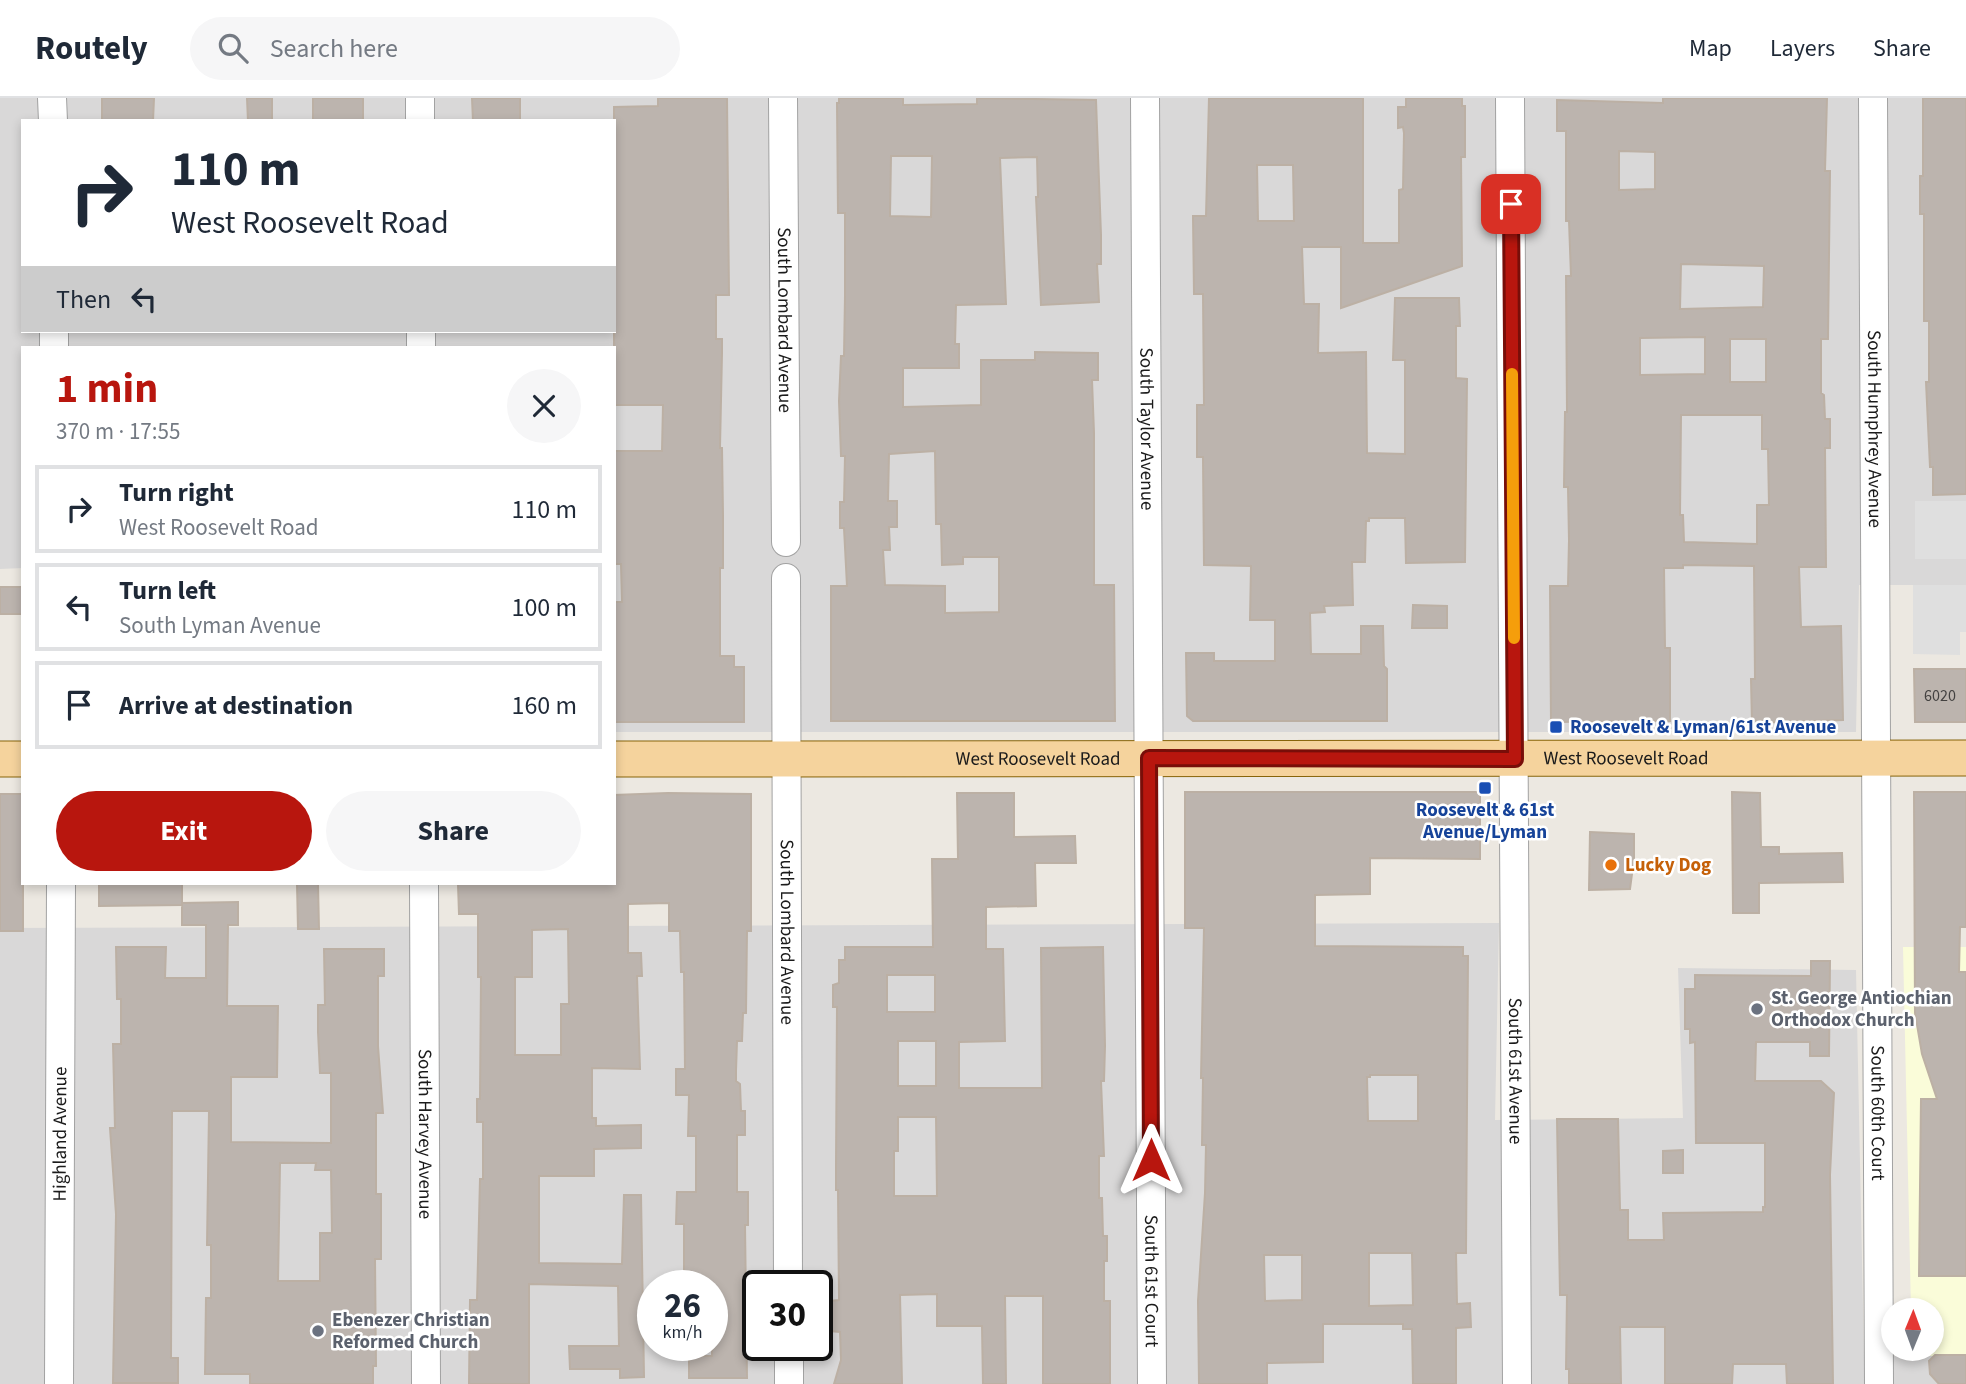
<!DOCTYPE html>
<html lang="en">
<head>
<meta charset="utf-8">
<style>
	body { margin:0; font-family:"Source Sans 3",sans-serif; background:#f6f6f7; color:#1f2937; height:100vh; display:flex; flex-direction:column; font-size:26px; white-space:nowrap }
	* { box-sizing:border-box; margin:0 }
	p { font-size:23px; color:#747a83 }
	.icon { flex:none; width:38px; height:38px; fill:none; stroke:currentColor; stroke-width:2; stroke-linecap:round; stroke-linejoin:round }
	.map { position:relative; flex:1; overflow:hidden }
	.details { position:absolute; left:21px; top:248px; width:595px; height:539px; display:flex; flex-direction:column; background:#fff; border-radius:0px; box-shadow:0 4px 10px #0003 }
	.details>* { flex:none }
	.top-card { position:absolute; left:21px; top:21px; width:595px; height:214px; border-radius:0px; box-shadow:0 4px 10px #0003; background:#fff; color:#1f2937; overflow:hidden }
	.needle { width:46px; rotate:1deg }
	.buttons { position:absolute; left:1881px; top:1200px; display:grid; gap:14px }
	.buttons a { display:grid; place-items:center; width:63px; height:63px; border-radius:50%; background:#fff; box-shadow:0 4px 10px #0003; font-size:35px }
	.speed { position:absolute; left:637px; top:1172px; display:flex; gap:14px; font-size:35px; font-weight:700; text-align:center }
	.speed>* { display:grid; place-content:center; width:91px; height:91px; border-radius:50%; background:#fff; box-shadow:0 4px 10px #0003; line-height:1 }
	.speed small { font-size:18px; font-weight:400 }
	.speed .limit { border:4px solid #111; border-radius:10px; background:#fff; color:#111 }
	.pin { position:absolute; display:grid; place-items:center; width:60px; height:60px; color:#fff; margin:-30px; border-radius:14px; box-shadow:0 4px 10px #0006 }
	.me { position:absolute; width:77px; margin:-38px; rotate:0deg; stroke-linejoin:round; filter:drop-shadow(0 0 5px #0008) }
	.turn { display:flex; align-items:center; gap:24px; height:147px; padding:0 35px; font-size:32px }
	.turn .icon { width:91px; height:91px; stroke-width:2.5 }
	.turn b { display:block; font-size:49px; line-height:60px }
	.then { display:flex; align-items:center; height:66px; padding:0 35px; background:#0003; gap:14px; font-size:26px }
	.round { display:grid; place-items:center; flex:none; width:74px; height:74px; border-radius:37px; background:#f6f6f7 }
	.head { display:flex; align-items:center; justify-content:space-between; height:119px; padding:0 35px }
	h1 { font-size:42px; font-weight:700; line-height:52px; color:#b8160e }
	.primary-button { display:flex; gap:14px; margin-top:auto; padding:14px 35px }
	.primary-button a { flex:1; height:80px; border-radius:42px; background:#b8160e; color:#fff; font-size:28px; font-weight:700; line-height:80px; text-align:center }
	.primary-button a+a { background:#f6f6f7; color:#1f2937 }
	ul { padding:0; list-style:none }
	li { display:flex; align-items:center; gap:21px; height:88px; margin:0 14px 10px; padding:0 21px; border:4px solid #e0e1e3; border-radius:0px }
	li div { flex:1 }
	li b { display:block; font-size:26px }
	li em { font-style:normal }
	header { display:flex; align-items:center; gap:42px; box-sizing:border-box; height:98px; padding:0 35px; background:#fff; border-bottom:2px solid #e0e1e3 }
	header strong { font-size:33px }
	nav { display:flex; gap:38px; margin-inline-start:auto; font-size:24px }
	.search { width:490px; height:63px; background:#f6f6f7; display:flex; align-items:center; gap:18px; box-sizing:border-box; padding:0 24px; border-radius:38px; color:#747a83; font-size:26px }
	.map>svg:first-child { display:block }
</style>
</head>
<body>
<header>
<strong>Routely</strong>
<div class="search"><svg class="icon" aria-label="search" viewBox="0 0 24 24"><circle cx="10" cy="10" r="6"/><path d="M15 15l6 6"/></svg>Search here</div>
<nav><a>Map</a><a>Layers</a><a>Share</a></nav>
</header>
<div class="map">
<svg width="1966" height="1286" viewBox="0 0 1966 1286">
	<rect width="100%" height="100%" fill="#ece8e1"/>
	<path fill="#d9d8d8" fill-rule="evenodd" d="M 0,0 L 1966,0 L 1966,487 L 1859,487 L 1856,634 L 614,634 L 614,250 L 23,250 L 23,470 L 0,471 ZM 23,23 L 614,23 L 614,233 L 23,233 Z
		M 1499,825 L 1495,1022 L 1683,1020 L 1678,870 L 1856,872 L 1864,1258 L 1966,1258 L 1966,1286 L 0,1286 L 0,830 ZM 653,1188 L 712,1188 L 712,1248 L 653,1248 ZM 758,1188 L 817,1188 L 817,1248 L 758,1248 Z"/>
	<path fill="#fafcd9" d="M 1903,849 L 1966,849 L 1966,1258 L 1912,1258 L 1912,1251 L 1932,1251 L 1932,1213 L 1911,1213 Z"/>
	<path fill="#dfdfdf" d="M 1915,403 L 1966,403 L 1966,461 L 1915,461 Z
		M 1913,487 L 1966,487 L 1966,534 L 1960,534 L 1960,557 L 1913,556 Z"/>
	<path fill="#bcb4ae" stroke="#bcb0a4" stroke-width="2" fill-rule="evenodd" d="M 102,0 L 154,0 L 153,23 L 102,23 Z
		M 247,0 L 272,0 L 272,23 L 248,23 Z
		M 313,0 L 363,0 L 363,23 L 313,23 Z
		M 472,0 L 520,0 L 520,23 L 473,23 Z
		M 658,0 L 727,0 L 729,197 L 716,197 L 716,241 L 722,241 L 722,255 L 720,350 L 722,350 L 723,417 L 723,470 L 720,470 L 720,558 L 734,558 L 734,569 L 744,569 L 744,624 L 614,624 L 614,504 L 622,504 L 621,466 L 614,466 L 614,353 L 662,353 L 663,307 L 614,307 L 614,9 L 658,8 Z
		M 839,0 L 903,0 L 903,7 L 977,6 L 977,0 L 1096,2 L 1101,137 L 1101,166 L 1097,166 L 1099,204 L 1041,207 L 1036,99 L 1038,99 L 1037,59 L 1000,60 L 1006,206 L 956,207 L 955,246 L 959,246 L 959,270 L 903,270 L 903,309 L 981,307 L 981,262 L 1035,262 L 1035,254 L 1098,255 L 1098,282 L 1092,282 L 1094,335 L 1094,487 L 1114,487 L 1115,623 L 831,623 L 831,488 L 847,488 L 844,430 L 840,430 L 840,404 L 844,404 L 845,358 L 841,358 L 839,303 L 841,258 L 844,258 L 845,198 L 845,115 L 838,115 L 837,5 L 839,5 ZM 891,58 L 932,58 L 931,119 L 890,118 ZM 935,353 L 936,426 L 941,426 L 942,467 L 963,466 L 963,459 L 999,459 L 999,514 L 945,515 L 945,488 L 885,487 L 883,452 L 890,452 L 889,429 L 897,429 L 897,403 L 888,403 L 889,356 Z
		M 1209,0 L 1363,0 L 1363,145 L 1399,145 L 1399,92 L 1403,91 L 1404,35 L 1403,29 L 1398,30 L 1398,9 L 1406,9 L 1406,0 L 1462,0 L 1462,8 L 1465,8 L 1465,59 L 1461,59 L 1462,168 L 1341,210 L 1341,149 L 1302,149 L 1304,206 L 1319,206 L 1318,255 L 1366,254 L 1367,355 L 1405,356 L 1405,262 L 1393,262 L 1395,200 L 1459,200 L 1460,228 L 1456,228 L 1456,280 L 1467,281 L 1465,464 L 1406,465 L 1405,420 L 1369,420 L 1369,423 L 1366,423 L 1365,464 L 1352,464 L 1353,507 L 1324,508 L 1325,514 L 1310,515 L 1311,556 L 1361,556 L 1361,528 L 1383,528 L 1384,568 L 1387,571 L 1387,623 L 1193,623 L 1187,618 L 1186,555 L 1214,555 L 1214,563 L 1275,563 L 1275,522 L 1250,522 L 1251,468 L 1204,467 L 1203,359 L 1197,359 L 1197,307 L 1204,307 L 1203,196 L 1194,196 L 1193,118 L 1206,118 ZM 1257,67 L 1293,67 L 1294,123 L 1258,123 Z
		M 1663,0 L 1827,0 L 1825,73 L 1830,73 L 1828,241 L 1821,241 L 1821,295 L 1824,297 L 1825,321 L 1830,321 L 1830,350 L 1825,350 L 1826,469 L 1799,469 L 1801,529 L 1841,528 L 1843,622 L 1752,625 L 1751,581 L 1755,581 L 1754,468 L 1683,467 L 1683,470 L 1664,470 L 1665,550 L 1670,550 L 1670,623 L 1551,624 L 1550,488 L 1568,488 L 1569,442 L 1568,389 L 1564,389 L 1565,314 L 1567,314 L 1566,178 L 1571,178 L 1569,123 L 1566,123 L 1566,33 L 1557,33 L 1557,2 L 1663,5 ZM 1619,53 L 1655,54 L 1655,91 L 1619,92 ZM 1681,166 L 1764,168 L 1763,209 L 1680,211 ZM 1705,239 L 1705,276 L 1640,277 L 1640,240 ZM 1730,241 L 1766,241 L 1766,284 L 1730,284 ZM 1681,317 L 1762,317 L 1762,351 L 1768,351 L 1769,407 L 1757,407 L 1757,446 L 1684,444 L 1683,417 L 1680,417 Z
		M 1923,0 L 1966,0 L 1966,396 L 1933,397 L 1933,369 L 1930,369 L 1926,284 L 1929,284 L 1929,223 L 1924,223 L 1924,116 L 1920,116 L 1920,78 L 1923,78 Z
		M 0,489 L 22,489 L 22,516 L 0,516 Z
		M 1413,507 L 1447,508 L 1447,530 L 1412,530 Z
		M 1914,571 L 1966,571 L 1966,624 L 1915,624 Z
		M 1185,694 L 1480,694 L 1480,761 L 1370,760 L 1370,796 L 1315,797 L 1315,848 L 1463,849 L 1463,858 L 1468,858 L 1466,1155 L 1456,1155 L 1457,1206 L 1470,1205 L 1471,1229 L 1456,1230 L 1456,1286 L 1413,1286 L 1412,1231 L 1403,1231 L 1403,1226 L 1323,1226 L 1323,1264 L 1267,1265 L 1267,1286 L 1199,1286 L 1198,1203 L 1205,1095 L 1206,1047 L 1202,1047 L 1203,980 L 1201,980 L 1204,830 L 1185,830 ZM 1370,977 L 1418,977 L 1418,1023 L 1368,1023 L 1367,979 L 1370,979 ZM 1369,1155 L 1412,1155 L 1413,1207 L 1369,1208 ZM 1264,1157 L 1302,1157 L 1302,1202 L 1265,1203 Z
		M 1732,694 L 1760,695 L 1761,749 L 1779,749 L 1779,756 L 1842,755 L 1843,784 L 1759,785 L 1759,815 L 1733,815 Z
		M 1914,694 L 1966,694 L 1966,829 L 1960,829 L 1959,874 L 1966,874 L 1966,1178 L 1919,1178 L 1921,1001 L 1937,1001 L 1922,956 L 1915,915 Z
		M 668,695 L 751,696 L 751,833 L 747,833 L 746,915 L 743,915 L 742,943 L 737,943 L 736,973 L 736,983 L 740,986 L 741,1013 L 745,1013 L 745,1037 L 737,1037 L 737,1094 L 748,1094 L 748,1127 L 745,1127 L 747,1280 L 689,1280 L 689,1258 L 712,1258 L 712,1188 L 684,1188 L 684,1126 L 676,1126 L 677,1094 L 696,1094 L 696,1038 L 688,1038 L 689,997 L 676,997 L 676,971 L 685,971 L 684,874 L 681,874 L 680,833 L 669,833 L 669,805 L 628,806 L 628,855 L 641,855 L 642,878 L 637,878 L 640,971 L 592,970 L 592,1020 L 596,1020 L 596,1028 L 641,1027 L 641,1050 L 594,1051 L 594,1078 L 539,1078 L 539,1165 L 622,1166 L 624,1097 L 641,1097 L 644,1279 L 620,1280 L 620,1271 L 570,1271 L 569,1248 L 619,1248 L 618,1188 L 529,1186 L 529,1286 L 469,1286 L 470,1202 L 477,1202 L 480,1081 L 483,1081 L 483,1024 L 477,1024 L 477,1001 L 480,1001 L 481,879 L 478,879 L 478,816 L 459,816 L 458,786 L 614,786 L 614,697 ZM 568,831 L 569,906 L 561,906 L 561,957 L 515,957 L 515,879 L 532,879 L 532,832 Z
		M 957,695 L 1014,695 L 1014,739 L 1075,738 L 1076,765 L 1035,765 L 1036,808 L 986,809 L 986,851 L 1003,851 L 1005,943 L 959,944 L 959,990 L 1042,990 L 1041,850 L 1103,849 L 1105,948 L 1104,983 L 1101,983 L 1104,1058 L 1099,1058 L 1099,1100 L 1102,1100 L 1103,1138 L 1107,1138 L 1107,1163 L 1104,1163 L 1104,1203 L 1110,1203 L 1110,1286 L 1043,1286 L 1043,1198 L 1005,1198 L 1006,1286 L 983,1286 L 982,1228 L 937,1228 L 937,1196 L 900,1197 L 902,1286 L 834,1286 L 841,1262 L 840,1234 L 830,1233 L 830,1203 L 839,1202 L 838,1092 L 836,1092 L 836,1069 L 837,909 L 833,909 L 833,887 L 839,885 L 839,862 L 845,862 L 845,849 L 933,849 L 932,761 L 958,761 ZM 887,877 L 935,877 L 935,914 L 887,914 ZM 898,943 L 936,943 L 936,988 L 898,988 ZM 898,1019 L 936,1019 L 937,1098 L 894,1098 L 894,1053 L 898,1053 Z
		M 0,696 L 23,696 L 23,833 L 0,833 Z
		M 1590,734 L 1634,736 L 1634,761 L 1630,791 L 1589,792 Z
		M 99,786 L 182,786 L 182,807 L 99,808 Z
		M 297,786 L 318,786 L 319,831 L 298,831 Z
		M 238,804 L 238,827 L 228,827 L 227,908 L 278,908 L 277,979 L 231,979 L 231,1044 L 331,1045 L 331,975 L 320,975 L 318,934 L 318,907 L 325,907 L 324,851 L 384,851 L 384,878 L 378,878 L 378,948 L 383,1015 L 376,1015 L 376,1096 L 381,1096 L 381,1161 L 375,1161 L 376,1268 L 373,1268 L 373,1286 L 250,1286 L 250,1276 L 205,1276 L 206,1200 L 211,1200 L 211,1147 L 207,1147 L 209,1013 L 172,1013 L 171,1260 L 178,1260 L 178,1285 L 113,1285 L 116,1116 L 110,1030 L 115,1030 L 113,946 L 121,946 L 121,901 L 117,901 L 116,849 L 166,849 L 165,880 L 206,880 L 206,827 L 182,827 L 182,805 ZM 280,1065 L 316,1065 L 315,1072 L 331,1072 L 332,1135 L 320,1135 L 320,1183 L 278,1183 Z
		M 1811,863 L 1830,863 L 1829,958 L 1810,958 L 1810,944 L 1756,944 L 1755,983 L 1821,983 L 1834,995 L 1830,1077 L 1833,1286 L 1787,1286 L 1786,1266 L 1733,1266 L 1732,1286 L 1665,1286 L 1665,1229 L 1620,1229 L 1621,1286 L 1569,1286 L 1569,1271 L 1566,1271 L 1567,1197 L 1560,1197 L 1557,1021 L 1618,1021 L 1620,1112 L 1628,1112 L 1628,1142 L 1664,1142 L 1663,1115 L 1763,1114 L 1763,1109 L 1765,1109 L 1765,1045 L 1696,1045 L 1695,944 L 1690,945 L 1690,931 L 1685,931 L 1685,891 L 1695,891 L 1695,877 L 1811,878 Z
		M 1683,1052 L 1683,1075 L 1663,1075 L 1663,1053 Z
		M 1935,1257 L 1966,1257 L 1966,1286 L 1939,1286 L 1930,1276 L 1929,1263 Z"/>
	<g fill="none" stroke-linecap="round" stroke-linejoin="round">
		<defs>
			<g id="minor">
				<path d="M 52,0 L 53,23"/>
				<path d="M 420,0 L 420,23"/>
				<path id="s1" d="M 783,0 L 786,444"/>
				<path id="s2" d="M 1145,0 L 1152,1286"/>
				<path id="s3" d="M 1510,0 L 1517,1286"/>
				<path id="s4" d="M 1873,0 L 1879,1286"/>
				<path d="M 54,233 L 54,250"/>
				<path d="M 421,233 L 421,250"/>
				<path id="s5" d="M 786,480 L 788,1188"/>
				<path id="s6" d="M 424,786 L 426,1286"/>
				<path d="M 789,1248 L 789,1286"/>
				<path id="s7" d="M 59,1286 L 61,786"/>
			</g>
			<g id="major">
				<path d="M 0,661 L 23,661"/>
				<path id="s8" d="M 614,661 L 1966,660"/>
			</g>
		</defs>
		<use href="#minor" stroke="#a2a2a2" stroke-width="30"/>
		<use href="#major" stroke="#87640a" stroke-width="37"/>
		<use href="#minor" stroke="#fff" stroke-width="28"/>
		<use href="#major" stroke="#f5d39d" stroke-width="35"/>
	</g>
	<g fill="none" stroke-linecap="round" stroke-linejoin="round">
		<defs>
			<path id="route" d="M 1151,1062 L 1149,660 L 1515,661 L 1511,106"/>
		</defs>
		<use href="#route" stroke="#780e09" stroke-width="18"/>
		<use href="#route" stroke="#b8160e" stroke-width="12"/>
		<path stroke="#f59e0b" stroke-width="12" d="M 1512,276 L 1514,540"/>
	</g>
	<g fill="#1a4fb4" stroke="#fff" stroke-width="2.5">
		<rect x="1549" y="622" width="14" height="14" rx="3.5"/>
		<rect x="1478" y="683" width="14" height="14" rx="3.5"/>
	</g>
	<circle fill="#e8710a" stroke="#fff" stroke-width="2.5" cx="1611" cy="767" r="7"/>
	<g fill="#6b7280" stroke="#fff" stroke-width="2.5">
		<circle cx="1757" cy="911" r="7"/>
		<circle cx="318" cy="1233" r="7"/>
	</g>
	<g text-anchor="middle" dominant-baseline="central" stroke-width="5" stroke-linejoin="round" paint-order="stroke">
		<g font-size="16" fill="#434140">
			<text x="1940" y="598">6020</text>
		</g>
		<g font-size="19" fill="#1b1b1b" stroke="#fff">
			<text stroke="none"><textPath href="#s1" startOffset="222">South Lombard Avenue</textPath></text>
			<text stroke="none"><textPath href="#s2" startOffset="331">South Taylor Avenue</textPath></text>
			<text stroke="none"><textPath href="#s4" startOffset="331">South Humphrey Avenue</textPath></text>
			<text stroke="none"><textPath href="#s8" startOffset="424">West Roosevelt Road</textPath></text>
			<text stroke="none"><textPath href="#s8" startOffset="1012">West Roosevelt Road</textPath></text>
			<text stroke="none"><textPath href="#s5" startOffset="354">South Lombard Avenue</textPath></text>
			<text stroke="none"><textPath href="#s3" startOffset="973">South 61st Avenue</textPath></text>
			<text stroke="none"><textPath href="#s4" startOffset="1015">South 60th Court</textPath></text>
			<text stroke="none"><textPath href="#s7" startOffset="250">Highland Avenue</textPath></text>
			<text stroke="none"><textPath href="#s6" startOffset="250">South Harvey Avenue</textPath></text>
			<text stroke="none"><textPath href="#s2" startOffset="1183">South 61st Court</textPath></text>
		</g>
		<g font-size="19" font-weight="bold" fill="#164399" stroke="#fff" text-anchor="start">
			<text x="1570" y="629">Roosevelt &amp; Lyman/61st Avenue</text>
			<text x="1485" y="712" text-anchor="middle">Roosevelt &amp; 61st<tspan x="1485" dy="22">Avenue/Lyman</tspan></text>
		</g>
		<g font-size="19" font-weight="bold" fill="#c56008" stroke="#fff" text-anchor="start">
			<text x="1625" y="767">Lucky Dog</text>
		</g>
		<g font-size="19" font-weight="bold" fill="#5b616d" stroke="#fff" text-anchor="start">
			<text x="1771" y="900">St. George Antiochian<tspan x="1771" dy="22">Orthodox Church</tspan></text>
			<text x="332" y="1222">Ebenezer Christian<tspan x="332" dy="22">Reformed Church</tspan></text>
		</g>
	</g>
</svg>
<div class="buttons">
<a><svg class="needle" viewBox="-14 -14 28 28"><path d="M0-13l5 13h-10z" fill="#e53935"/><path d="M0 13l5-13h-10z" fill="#747a83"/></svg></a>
</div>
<div class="speed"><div>26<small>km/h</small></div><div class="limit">30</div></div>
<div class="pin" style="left:1511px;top:106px;background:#d93025"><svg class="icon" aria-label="arrive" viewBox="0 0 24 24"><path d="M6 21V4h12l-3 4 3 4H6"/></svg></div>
<svg class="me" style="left:1151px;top:1062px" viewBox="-20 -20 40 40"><path d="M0-17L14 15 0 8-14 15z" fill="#b8160e" stroke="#fff" stroke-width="4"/></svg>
<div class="top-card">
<div class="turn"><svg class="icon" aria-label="right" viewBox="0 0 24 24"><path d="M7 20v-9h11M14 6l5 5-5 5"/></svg><div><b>110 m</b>West Roosevelt Road</div></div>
<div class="then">Then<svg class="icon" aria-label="left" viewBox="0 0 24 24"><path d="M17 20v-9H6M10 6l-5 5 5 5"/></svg></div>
</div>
<section class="details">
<div class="head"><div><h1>1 min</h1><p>370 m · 17:55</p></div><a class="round"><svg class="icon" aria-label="close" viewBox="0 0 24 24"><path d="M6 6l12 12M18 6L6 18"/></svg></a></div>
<ul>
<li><svg class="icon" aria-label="right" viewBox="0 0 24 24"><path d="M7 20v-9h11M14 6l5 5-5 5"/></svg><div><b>Turn right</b><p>West Roosevelt Road</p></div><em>110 m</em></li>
<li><svg class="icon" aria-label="left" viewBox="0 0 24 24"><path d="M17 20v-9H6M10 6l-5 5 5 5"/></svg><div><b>Turn left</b><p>South Lyman Avenue</p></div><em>100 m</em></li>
<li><svg class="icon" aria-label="arrive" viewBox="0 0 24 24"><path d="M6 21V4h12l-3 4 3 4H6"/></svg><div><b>Arrive at destination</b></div><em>160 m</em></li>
</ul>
<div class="primary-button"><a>Exit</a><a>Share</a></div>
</section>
</div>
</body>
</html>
